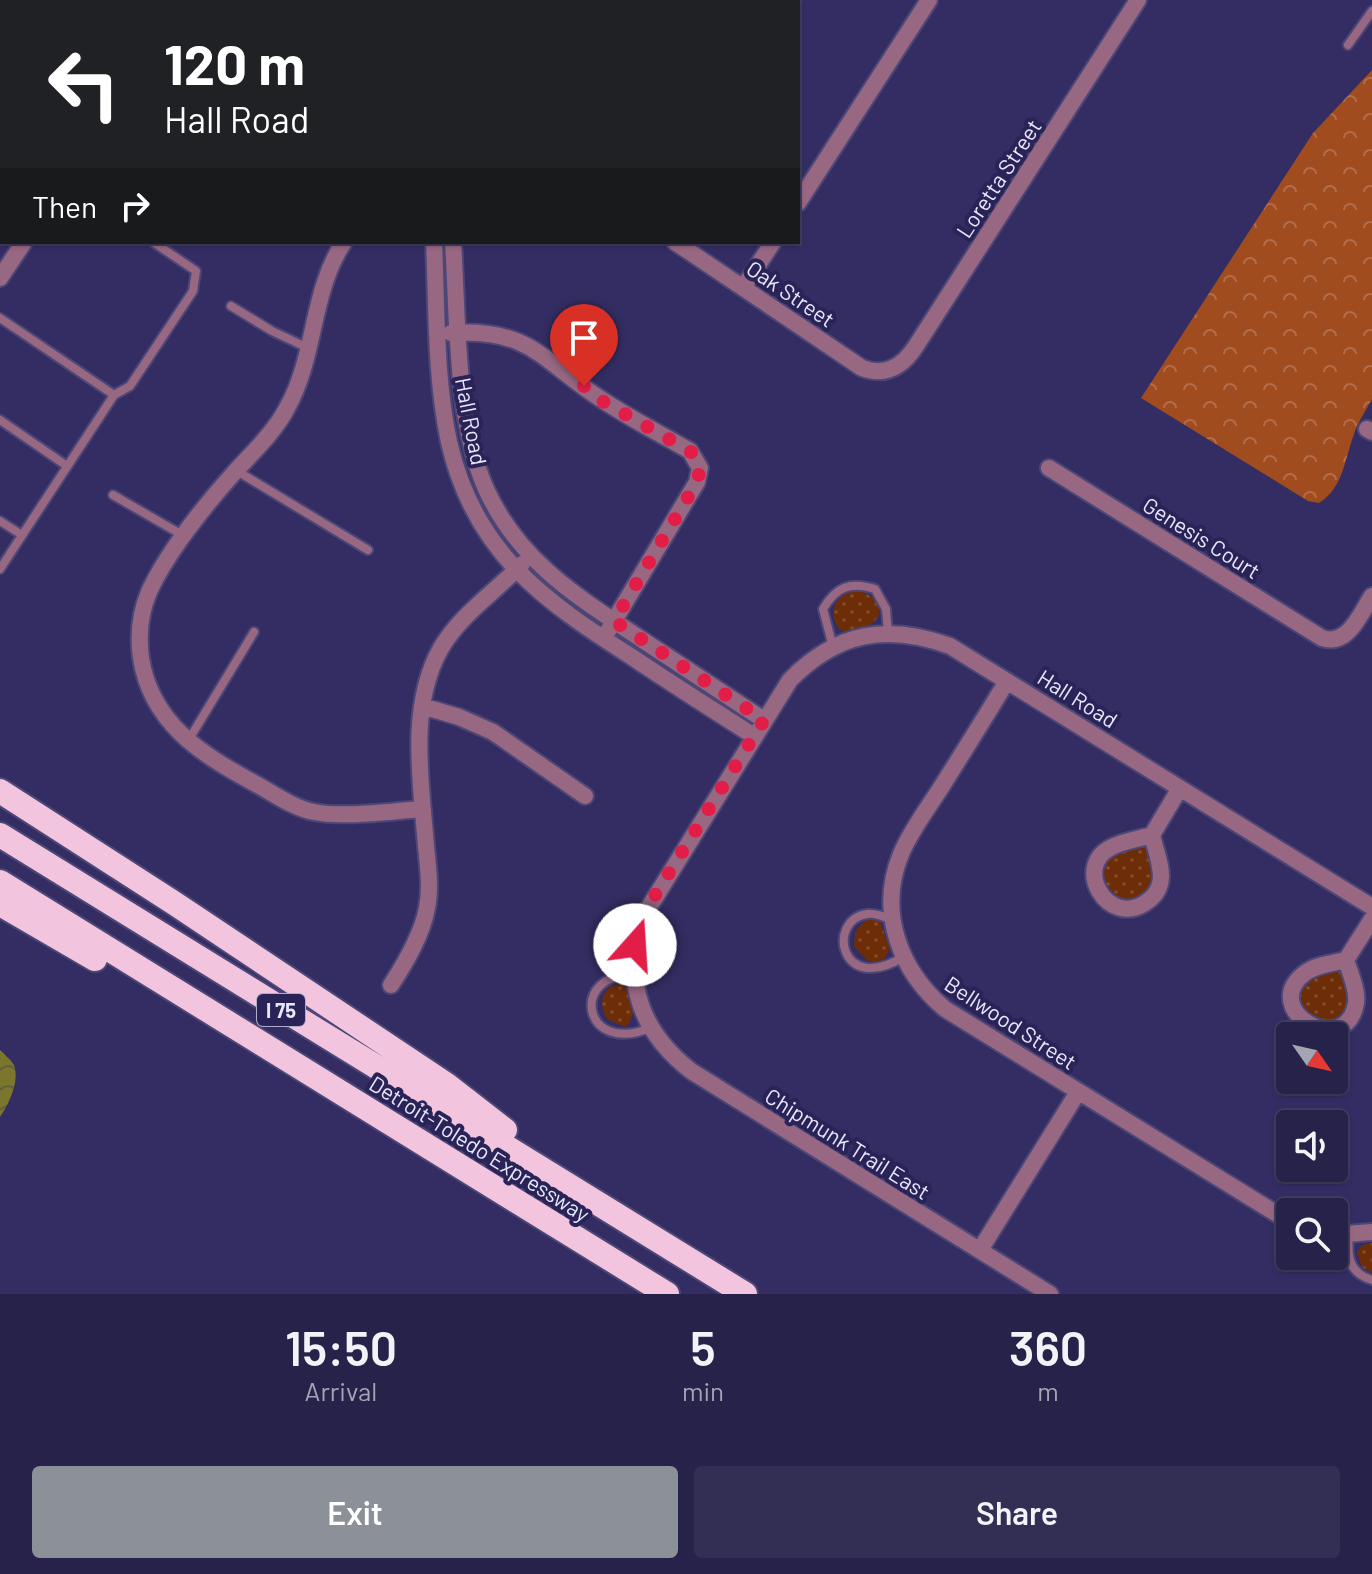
<!DOCTYPE html>
<html lang="en">
<head>
<meta charset="utf-8">
<style>
	body { margin:0; font-family:Barlow,sans-serif; background:#332f54; color:#f1f3f6; height:100vh; display:flex; flex-direction:column; font-size:30px; white-space:nowrap }
	* { box-sizing:border-box; margin:0 }
	p { font-size:26px; color:#a4a4b5 }
	.icon { flex:none; width:44px; height:44px; fill:none; stroke:currentColor; stroke-width:2; stroke-linecap:round; stroke-linejoin:round }
	.map { position:relative; height:1294px; overflow:hidden }
	.panel { display:flex; flex-direction:column; background:#27224a; flex:1 }
	.panel>* { flex:none }
	.hud { position:absolute; left:0px; top:0px; width:800px; height:244px; box-shadow:0 2px 6px #0004,0 0 0 2px #433f62; background:#202124; color:#fff; overflow:hidden }
	.needle { width:52px; rotate:124deg }
	.fabs { position:absolute; left:1276px; top:1022px; display:grid; gap:16px }
	.fabs a { display:grid; place-items:center; width:72px; height:72px; border-radius:8px; background:#27224a; box-shadow:0 2px 6px #0004,0 0 0 2px #433f62; font-size:40px }
	.pin { position:absolute; display:grid; place-items:center; width:68px; height:68px; color:#fff; margin:-82px -34px; border-radius:50% 50% 50% 0; rotate:-45deg; box-shadow:0 0 8px #0007 }
	.pin .icon { rotate:45deg }
	.me { position:absolute; width:88px; margin:-44px; rotate:19deg; stroke-linejoin:round; filter:drop-shadow(0 0 6px #0008) }
	.turn { display:flex; align-items:center; gap:28px; height:168px; padding:0 32px; font-size:36px }
	.turn .icon { width:104px; height:104px; stroke-width:2.5 }
	.turn b { display:block; font-size:56px; line-height:68px }
	.then { display:flex; align-items:center; height:76px; padding:0 32px; background:#0003; gap:16px; font-size:30px }
	.eta { display:flex; justify-content:space-evenly; align-items:center; height:136px; text-align:center }
	.eta b { font-size:48px; font-weight:600; line-height:56px }
	.action { display:flex; gap:16px; margin-top:auto; padding:16px 32px }
	.action a { flex:1; height:92px; border-radius:8px; background:#8c9099; color:#fff; font-size:32px; font-weight:600; line-height:92px; text-align:center }
	.action a+a { background:#332f54; color:#f1f3f6 }
	.map>svg:first-child { display:block }
</style>
</head>
<body>
<div class="map">
<svg width="1372" height="1294" viewBox="0 0 1372 1294">
	<defs>
		<pattern id="grass-dots" width="8" height="8" patternUnits="userSpaceOnUse" patternTransform="scale(2)"><rect width="8" height="8" fill="#6d2d06"/><path d="M2 2h.1M6 6h.1" fill="none" stroke="#824b2b" stroke-width="1.8" stroke-linecap="round"/></pattern>
		<pattern id="forest-crowns" width="20" height="18" patternUnits="userSpaceOnUse" patternTransform="scale(2)"><rect width="20" height="18" fill="#a04c1f"/><path d="M2 6a3 3 0 1 1 6 0M12 15a3 3 0 1 1 6 0" fill="none" stroke="#b26e4c"/></pattern>
		<pattern id="water-waves" width="16" height="10" patternUnits="userSpaceOnUse" patternTransform="scale(2)"><rect width="16" height="10" fill="#7a762e"/><path d="M0 5q4-4 8 0t8 0" fill="none" stroke="#62603b"/></pattern>
	</defs>
	<rect width="100%" height="100%" fill="#342d63"/>
	<path fill="url(#grass-dots)" d="M 848,591 C 877,587 896,620 858,630 C 850,632 847,633 839,629 C 829,614 833,600 848,591 Z
		M 1146,846 C 1149,857 1156,873 1152,884 C 1138,928 1076,877 1116,855 C 1124,851 1137,849 1146,846 Z
		M 867,918 L 879,919 L 890,949 L 882,962 L 868,961 L 854,946 L 855,932 Z
		M 1340,971 C 1343,980 1349,992 1347,1002 C 1341,1043 1276,1007 1310,981 C 1318,975 1331,973 1340,971 Z
		M 619,984 C 635,991 638,1016 625,1027 L 607,1019 C 598,1005 601,987 619,984 Z
		M 1372,1243 L 1372,1273 L 1362,1267 L 1357,1253 L 1362,1245 Z"/>
	<path fill="url(#forest-crowns)" d="M 1372,70 L 1372,399 C 1366,410 1358,422 1354,434 C 1345,459 1343,488 1319,503 L 1308,501 L 1141,398 L 1313,133 Z"/>
	<path fill="url(#water-waves)" d="M 0,1050 C 4,1054 11,1060 14,1065 C 20,1081 9,1104 0,1117 Z"/>
	<g fill="none" stroke-linecap="round" stroke-linejoin="round">
		<defs>
			<path id="lane" d="M 150,0 L 153,2
				M 250,0 L 253,2
				M 96,2 L 98,0
				M 1348,45 L 1372,11
				M 0,110 L 2,111
				M 0,209 L 2,210
				M 231,306 L 272,331 L 308,348
				M 0,318 L 114,395 L 0,569
				M 114,395 L 130,386 L 193,291 L 196,271 L 153,242
				M 0,420 L 67,466
				M 237,471 L 368,550
				M 113,495 L 184,536
				M 0,521 L 22,535
				M 833,647 L 823,609 C 836,587 850,581 875,589 L 886,609 L 888,633
				M 188,741 L 254,632
				M 892,920 C 885,917 874,913 867,914 C 826,920 840,996 903,957
				M 634,975 C 570,972 581,1056 650,1028
				M 1349,1235 C 1347,1257 1349,1273 1372,1280"/>
			<path id="street" d="M 418,0 L 418,2
				M 439,0 L 439,2
				M 187,2 L 189,0
				M 522,2 L 524,0
				M 719,2 L 720,0
				M 798,203 L 929,0
				M 344,242 C 311,291 316,357 287,408 C 274,433 252,453 233,474 C 205,505 166,554 149,592 C 140,613 138,636 141,658 C 151,723 201,754 254,783 C 273,793 293,808 314,812 C 344,818 392,811 423,809
				M 434,242 C 437,308 435,377 449,442 C 474,552 543,600 632,657 C 672,684 713,710 754,736
				M 453,242 C 458,318 455,419 486,489 C 519,562 578,597 641,639 C 682,666 723,693 764,720
				M 675,242 L 862,368 C 886,377 903,366 916,346 L 1138,0
				M 0,278 L 24,242
				M 743,288 L 773,242
				M 451,333 C 533,328 543,363 604,401 C 631,419 661,434 690,451 L 700,468 L 697,482 L 608,631
				M 1367,429 L 1372,432
				M 1049,468 L 1322,638 C 1348,647 1360,614 1372,596
				M 1007,681 C 986,716 964,751 942,786 C 928,808 911,830 901,854 C 877,912 900,971 945,1009 L 1290,1222
				M 422,706 L 459,717 L 493,732 L 585,796
				M 1152,835 C 1139,839 1122,841 1110,848 C 1073,868 1108,927 1145,903 C 1153,898 1158,892 1160,884 C 1164,870 1155,849 1152,835 L 1180,788
				M 1346,960 C 1350,973 1358,990 1356,1003 C 1346,1061 1257,1010 1305,973 C 1315,965 1333,963 1346,960 L 1372,919
				M 391,985 C 406,962 422,935 427,908 C 431,888 428,866 426,846 C 421,782 408,706 441,648 C 461,614 495,592 522,564
				M 1334,1235 L 1372,1232
				M 980,1250 L 1078,1092
				M 1050,1294 L 691,1071 C 640,1031 622,980 643,917 L 790,680 C 837,632 887,623 950,646 L 1372,907"/>
			<path id="highway" d="M 0,791 L 174,903 L 447,1085 L 505,1130
				M 0,835 L 745,1294
				M 0,882 L 667,1294
				M 0,904 L 95,959"/>
		</defs>
		<use href="#lane" stroke="#4d4778" stroke-width="12"/>
		<use href="#street" stroke="#4d4778" stroke-width="20"/>
		<use href="#highway" stroke="#4d4778" stroke-width="28"/>
		<use href="#lane" stroke="#986882" stroke-width="8"/>
		<use href="#street" stroke="#986882" stroke-width="16"/>
		<use href="#highway" stroke="#f3c4dd" stroke-width="24"/>
	</g>
	<g fill="none" stroke-linecap="round" stroke-linejoin="round">
		<path stroke="#e11d48" stroke-width="14" stroke-dasharray="0 25.2" d="M 584,386 L 602,401 L 690,451 C 699,460 701,469 697,482 L 614,621 L 764,720 L 649,905 L 635,945"/>
	</g>
	<g text-anchor="middle" dominant-baseline="central" stroke-width="8" stroke-linejoin="round" paint-order="stroke">
		<rect fill="#2a2357" stroke="#aeacca" stroke-width="2" x="257" y="994" width="48" height="32" rx="6"/>
		<g font-size="20" font-weight="bold" fill="#e7e7fb">
			<text x="281" y="1010">I 75</text>
		</g>
		<g font-size="22" fill="#e7e7fb" stroke="#2a2357">
			<text transform="translate(998 178) rotate(-57)">Loretta Street</text>
			<text transform="translate(791 293) rotate(34)">Oak Street</text>
			<text transform="translate(472 421) rotate(79)">Hall Road</text>
			<text transform="translate(1202 537) rotate(32)">Genesis Court</text>
			<text transform="translate(1078 698) rotate(32)">Hall Road</text>
			<text transform="translate(1011 1022) rotate(33)">Bellwood Street</text>
			<text transform="translate(848 1143) rotate(32)">Chipmunk Trail East</text>
			<text transform="translate(480 1148) rotate(32)">Detroit-Toledo Expressway</text>
		</g>
	</g>
</svg>
<div class="fabs">
<a><svg class="needle" viewBox="-14 -14 28 28"><path d="M0-13l5 13h-10z" fill="#e53935"/><path d="M0 13l5-13h-10z" fill="#a4a4b5"/></svg></a>
<a><svg class="icon" aria-label="sound" viewBox="0 0 24 24"><path d="M4 9h4l5-4v14l-5-4H4zM17 9q2 3 0 6"/></svg></a>
<a><svg class="icon" aria-label="search" viewBox="0 0 24 24"><circle cx="10" cy="10" r="6"/><path d="M15 15l6 6"/></svg></a>
</div>
<div class="pin" style="left:584px;top:386px;background:#d93025"><svg class="icon" aria-label="arrive" viewBox="0 0 24 24"><path d="M6 21V4h12l-3 4 3 4H6"/></svg></div>
<svg class="me" style="left:635px;top:945px" viewBox="-20 -20 40 40"><circle r="19" fill="#fff"/><path d="M0-13L10 11 0 6-10 11z" fill="#e11d48"/></svg>
<div class="hud">
<div class="turn"><svg class="icon" aria-label="left" viewBox="0 0 24 24"><path d="M17 20v-9H6M10 6l-5 5 5 5"/></svg><div><b>120 m</b>Hall Road</div></div>
<div class="then">Then<svg class="icon" aria-label="right" viewBox="0 0 24 24"><path d="M7 20v-9h11M14 6l5 5-5 5"/></svg></div>
</div>
</div>
<section class="panel">
<div class="eta">
<div><b>15:50</b><p>Arrival</p></div>
<div><b>5</b><p>min</p></div>
<div><b>360</b><p>m</p></div>
</div>
<div class="action"><a>Exit</a><a>Share</a></div>
</section>
</body>
</html>
